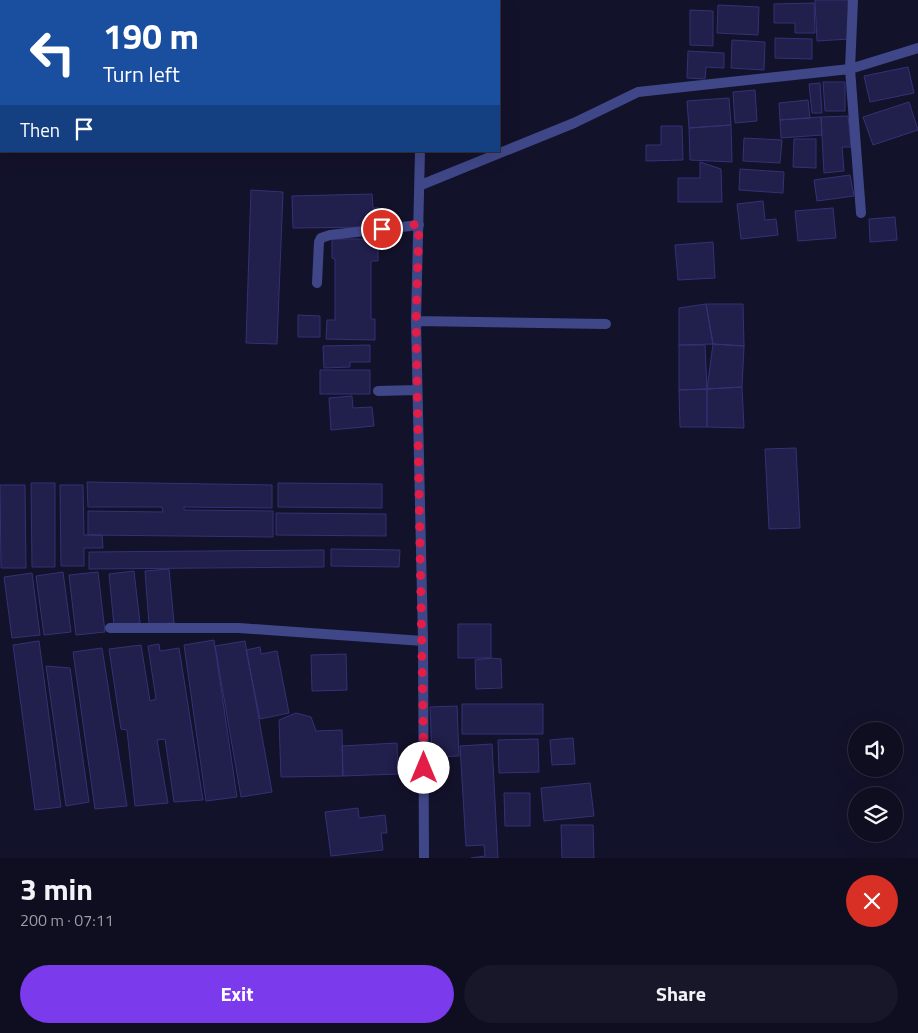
<!DOCTYPE html>
<html lang="en">
<head>
<meta charset="utf-8">
<style>
	body { margin:0; font-family:"Titillium Web",sans-serif; background:#171729; color:#f1f3f6; height:100vh; display:flex; flex-direction:column; font-size:19px; white-space:nowrap }
	* { box-sizing:border-box; margin:0 }
	p { font-size:16px; color:#9b9ca5 }
	.icon { flex:none; width:28px; height:28px; fill:none; stroke:currentColor; stroke-width:2; stroke-linecap:round; stroke-linejoin:round }
	.map { position:relative; height:858px; overflow:hidden }
	.panel { display:flex; flex-direction:column; background:#0e0e20; flex:1 }
	.panel>* { flex:none }
	.guide { position:absolute; left:0px; top:0px; width:500px; height:152px; box-shadow:0 5px 20px #0002,0 0 0 1px #2e2e3e; background:#1a4fa0; color:#fff; overflow:hidden }
	.controls { position:absolute; left:848px; top:722px; display:grid; gap:10px }
	.controls a { display:grid; place-items:center; width:55px; height:55px; border-radius:50%; background:#0e0e20; box-shadow:0 5px 20px #0002,0 0 0 1px #2e2e3e; font-size:25px }
	.pin { position:absolute; display:grid; place-items:center; width:42px; height:42px; color:#fff; margin:-21px; border:2px solid #fff; border-radius:50%; box-shadow:0 1px 5px #0007 }
	.me { position:absolute; width:55px; margin:-28px; rotate:0deg; stroke-linejoin:round; filter:drop-shadow(0 0 4px #0008) }
	.turn { display:flex; align-items:center; gap:18px; height:105px; padding:0 20px; font-size:22px }
	.turn .icon { width:65px; height:65px; stroke-width:2.5 }
	.turn b { display:block; font-size:35px; line-height:42px }
	.then { display:flex; align-items:center; height:48px; padding:0 20px; background:#0003; gap:10px; font-size:19px }
	.round { display:grid; place-items:center; flex:none; width:52px; height:52px; border-radius:26px; background:#171729 }
	.head { display:flex; align-items:center; justify-content:space-between; height:85px; padding:0 20px }
	h1 { font-size:30px; font-weight:700; line-height:38px }
	.action { display:flex; gap:10px; margin-top:auto; padding:10px 20px }
	.action a { flex:1; height:58px; border-radius:30px; background:#7c3aed; color:#fff; font-size:20px; font-weight:700; line-height:58px; text-align:center }
	.action a+a { background:#171729; color:#f1f3f6 }
	.map>svg:first-child { display:block }
</style>
</head>
<body>
<div class="map">
<svg width="918" height="858" viewBox="0 0 918 858">
	<rect width="100%" height="100%" fill="#13122b"/>
	<path fill="#211f4b" stroke="#353176" d="M 815,0 L 848,0 L 850,39 L 817,41 Z
		M 814,3 L 815,33 L 795,33 L 795,23 L 774,23 L 774,4 Z
		M 718,5 L 759,7 L 758,35 L 717,33 Z
		M 690,10 L 713,11 L 713,46 L 690,45 Z
		M 775,38 L 812,39 L 812,59 L 775,58 Z
		M 732,40 L 765,42 L 764,70 L 731,68 Z
		M 688,51 L 724,53 L 724,68 L 706,67 L 705,79 L 687,78 Z
		M 908,67 L 914,93 L 870,102 L 864,76 Z
		M 823,82 L 845,82 L 845,111 L 825,111 Z
		M 820,83 L 822,113 L 812,113 L 809,84 Z
		M 755,90 L 757,121 L 735,123 L 733,92 Z
		M 729,98 L 731,125 L 689,128 L 687,101 Z
		M 808,100 L 810,118 L 780,120 L 779,103 Z
		M 909,102 L 918,130 L 873,145 L 863,117 Z
		M 848,116 L 851,147 L 842,147 L 844,171 L 824,173 L 821,117 Z
		M 821,117 L 822,135 L 781,138 L 780,120 Z
		M 731,125 L 732,162 L 690,160 L 689,128 Z
		M 661,126 L 682,126 L 683,160 L 646,161 L 646,145 L 661,145 Z
		M 744,138 L 782,140 L 780,163 L 743,161 Z
		M 794,139 L 816,139 L 816,168 L 793,167 Z
		M 700,162 L 721,169 L 722,202 L 678,202 L 678,178 L 700,178 Z
		M 740,169 L 784,172 L 783,193 L 739,190 Z
		M 850,175 L 854,196 L 817,201 L 814,180 Z
		M 251,190 L 283,192 L 277,344 L 246,343 Z
		M 372,194 L 373,208 L 379,208 L 379,219 L 373,221 L 372,227 L 293,228 L 292,196 Z
		M 763,201 L 765,220 L 776,219 L 778,235 L 741,239 L 737,204 Z
		M 833,208 L 836,238 L 798,241 L 795,211 Z
		M 895,217 L 897,240 L 870,242 L 869,219 Z
		M 332,239 L 378,239 L 378,261 L 371,261 L 371,319 L 375,319 L 375,340 L 326,339 L 327,320 L 335,320 L 335,259 L 332,258 Z
		M 713,242 L 715,278 L 678,280 L 675,245 Z
		M 706,304 L 713,344 L 679,345 L 679,308 Z
		M 706,304 L 743,304 L 744,346 L 713,344 Z
		M 298,315 L 320,316 L 320,337 L 298,337 Z
		M 713,344 L 744,346 L 742,387 L 707,389 Z
		M 370,345 L 370,362 L 350,362 L 350,367 L 324,368 L 323,346 Z
		M 679,345 L 705,345 L 707,389 L 679,390 Z
		M 320,370 L 370,370 L 370,394 L 320,394 Z
		M 742,387 L 744,428 L 707,427 L 707,389 Z
		M 707,389 L 707,427 L 680,427 L 679,390 Z
		M 352,396 L 353,408 L 372,407 L 374,426 L 331,430 L 329,398 Z
		M 796,448 L 800,528 L 769,529 L 765,449 Z
		M 87,482 L 272,485 L 272,508 L 184,507 L 184,510 L 273,511 L 273,537 L 88,535 L 88,511 L 163,512 L 162,507 L 88,507 Z
		M 31,483 L 55,483 L 55,567 L 32,567 Z
		M 278,483 L 382,484 L 382,508 L 278,507 Z
		M 0,485 L 25,485 L 26,568 L 1,568 Z
		M 60,485 L 83,485 L 84,535 L 102,535 L 103,548 L 84,548 L 84,566 L 61,566 Z
		M 276,513 L 386,514 L 386,536 L 276,535 Z
		M 331,549 L 400,550 L 399,567 L 331,566 Z
		M 324,550 L 324,567 L 89,569 L 89,552 Z
		M 169,569 L 174,623 L 149,624 L 145,571 Z
		M 134,571 L 140,623 L 114,626 L 109,574 Z
		M 63,572 L 71,632 L 44,635 L 36,576 Z
		M 98,572 L 105,632 L 76,635 L 69,575 Z
		M 32,573 L 40,635 L 12,638 L 4,577 Z
		M 458,624 L 491,624 L 491,658 L 458,658 Z
		M 214,640 L 237,797 L 206,801 L 184,645 Z
		M 39,641 L 61,807 L 35,810 L 13,645 Z
		M 245,641 L 272,792 L 241,797 L 215,646 Z
		M 159,644 L 160,651 L 179,648 L 203,800 L 174,802 L 165,739 L 157,740 L 168,803 L 135,806 L 127,730 L 121,729 L 109,649 L 141,645 L 150,701 L 156,699 L 148,646 Z
		M 260,647 L 261,654 L 277,651 L 289,713 L 260,719 L 246,650 Z
		M 102,648 L 127,806 L 95,809 L 73,652 Z
		M 346,654 L 347,690 L 312,691 L 311,655 Z
		M 491,658 L 501,659 L 502,688 L 476,689 L 475,660 Z
		M 46,666 L 70,668 L 89,802 L 66,806 Z
		M 462,704 L 543,704 L 543,734 L 462,734 Z
		M 457,706 L 459,756 L 432,757 L 430,707 Z
		M 296,713 L 311,717 L 316,731 L 342,730 L 343,776 L 281,777 L 279,720 Z
		M 573,738 L 575,764 L 552,765 L 550,740 Z
		M 538,739 L 539,772 L 499,773 L 498,740 Z
		M 397,743 L 398,774 L 343,776 L 342,746 Z
		M 492,744 L 498,858 L 471,858 L 485,856 L 484,845 L 466,846 L 460,746 Z
		M 590,783 L 594,816 L 544,821 L 541,788 Z
		M 504,793 L 530,793 L 530,826 L 505,826 Z
		M 358,808 L 359,818 L 385,815 L 387,833 L 381,833 L 383,850 L 331,856 L 325,812 Z
		M 561,825 L 593,825 L 594,858 L 562,858 Z"/>
	<g fill="none" stroke-linecap="round" stroke-linejoin="round">
		<path stroke="#3f4788" stroke-width="10" d="M 317,283 L 319,242 L 321,238 L 330,235 L 419,225
			M 110,628 L 239,628 L 423,641"/>
		<path stroke="#3f4788" stroke-width="10" d="M 419,0 L 419,1
			M 420,151 L 416,321 L 423,641 L 424,858
			M 421,185 L 574,123 L 638,92 L 850,69 L 853,0
			M 861,213 L 850,69 L 918,48
			M 416,321 L 606,324
			M 378,391 L 417,390"/>
	</g>
	<g fill="none" stroke-linecap="round" stroke-linejoin="round">
		<path stroke="#e11d48" stroke-width="9" stroke-dasharray="0 16.2" d="M 382,229 L 419,224 L 416,321 L 424,768"/>
	</g>
</svg>
<div class="controls">
<a><svg class="icon" aria-label="sound" viewBox="0 0 24 24"><path d="M4 9h4l5-4v14l-5-4H4zM17 9q2 3 0 6"/></svg></a>
<a><svg class="icon" aria-label="layers" viewBox="0 0 24 24"><path d="M12 4l9 5-9 5-9-5zM3 14l9 5 9-5"/></svg></a>
</div>
<div class="pin" style="left:382px;top:229px;background:#d93025"><svg class="icon" aria-label="arrive" viewBox="0 0 24 24"><path d="M6 21V4h12l-3 4 3 4H6"/></svg></div>
<svg class="me" style="left:424px;top:768px" viewBox="-20 -20 40 40"><circle r="19" fill="#fff"/><path d="M0-13L10 11 0 6-10 11z" fill="#e11d48"/></svg>
<div class="guide">
<div class="turn"><svg class="icon" aria-label="left" viewBox="0 0 24 24"><path d="M17 20v-9H6M10 6l-5 5 5 5"/></svg><div><b>190 m</b>Turn left</div></div>
<div class="then">Then<svg class="icon" aria-label="arrive" viewBox="0 0 24 24"><path d="M6 21V4h12l-3 4 3 4H6"/></svg></div>
</div>
</div>
<section class="panel">
<div class="head"><div><h1>3 min</h1><p>200 m · 07:11</p></div><a class="round" style="background:#d93025;color:#fff"><svg class="icon" aria-label="close" viewBox="0 0 24 24"><path d="M6 6l12 12M18 6L6 18"/></svg></a></div>
<div class="action"><a>Exit</a><a>Share</a></div>
</section>
</body>
</html>
